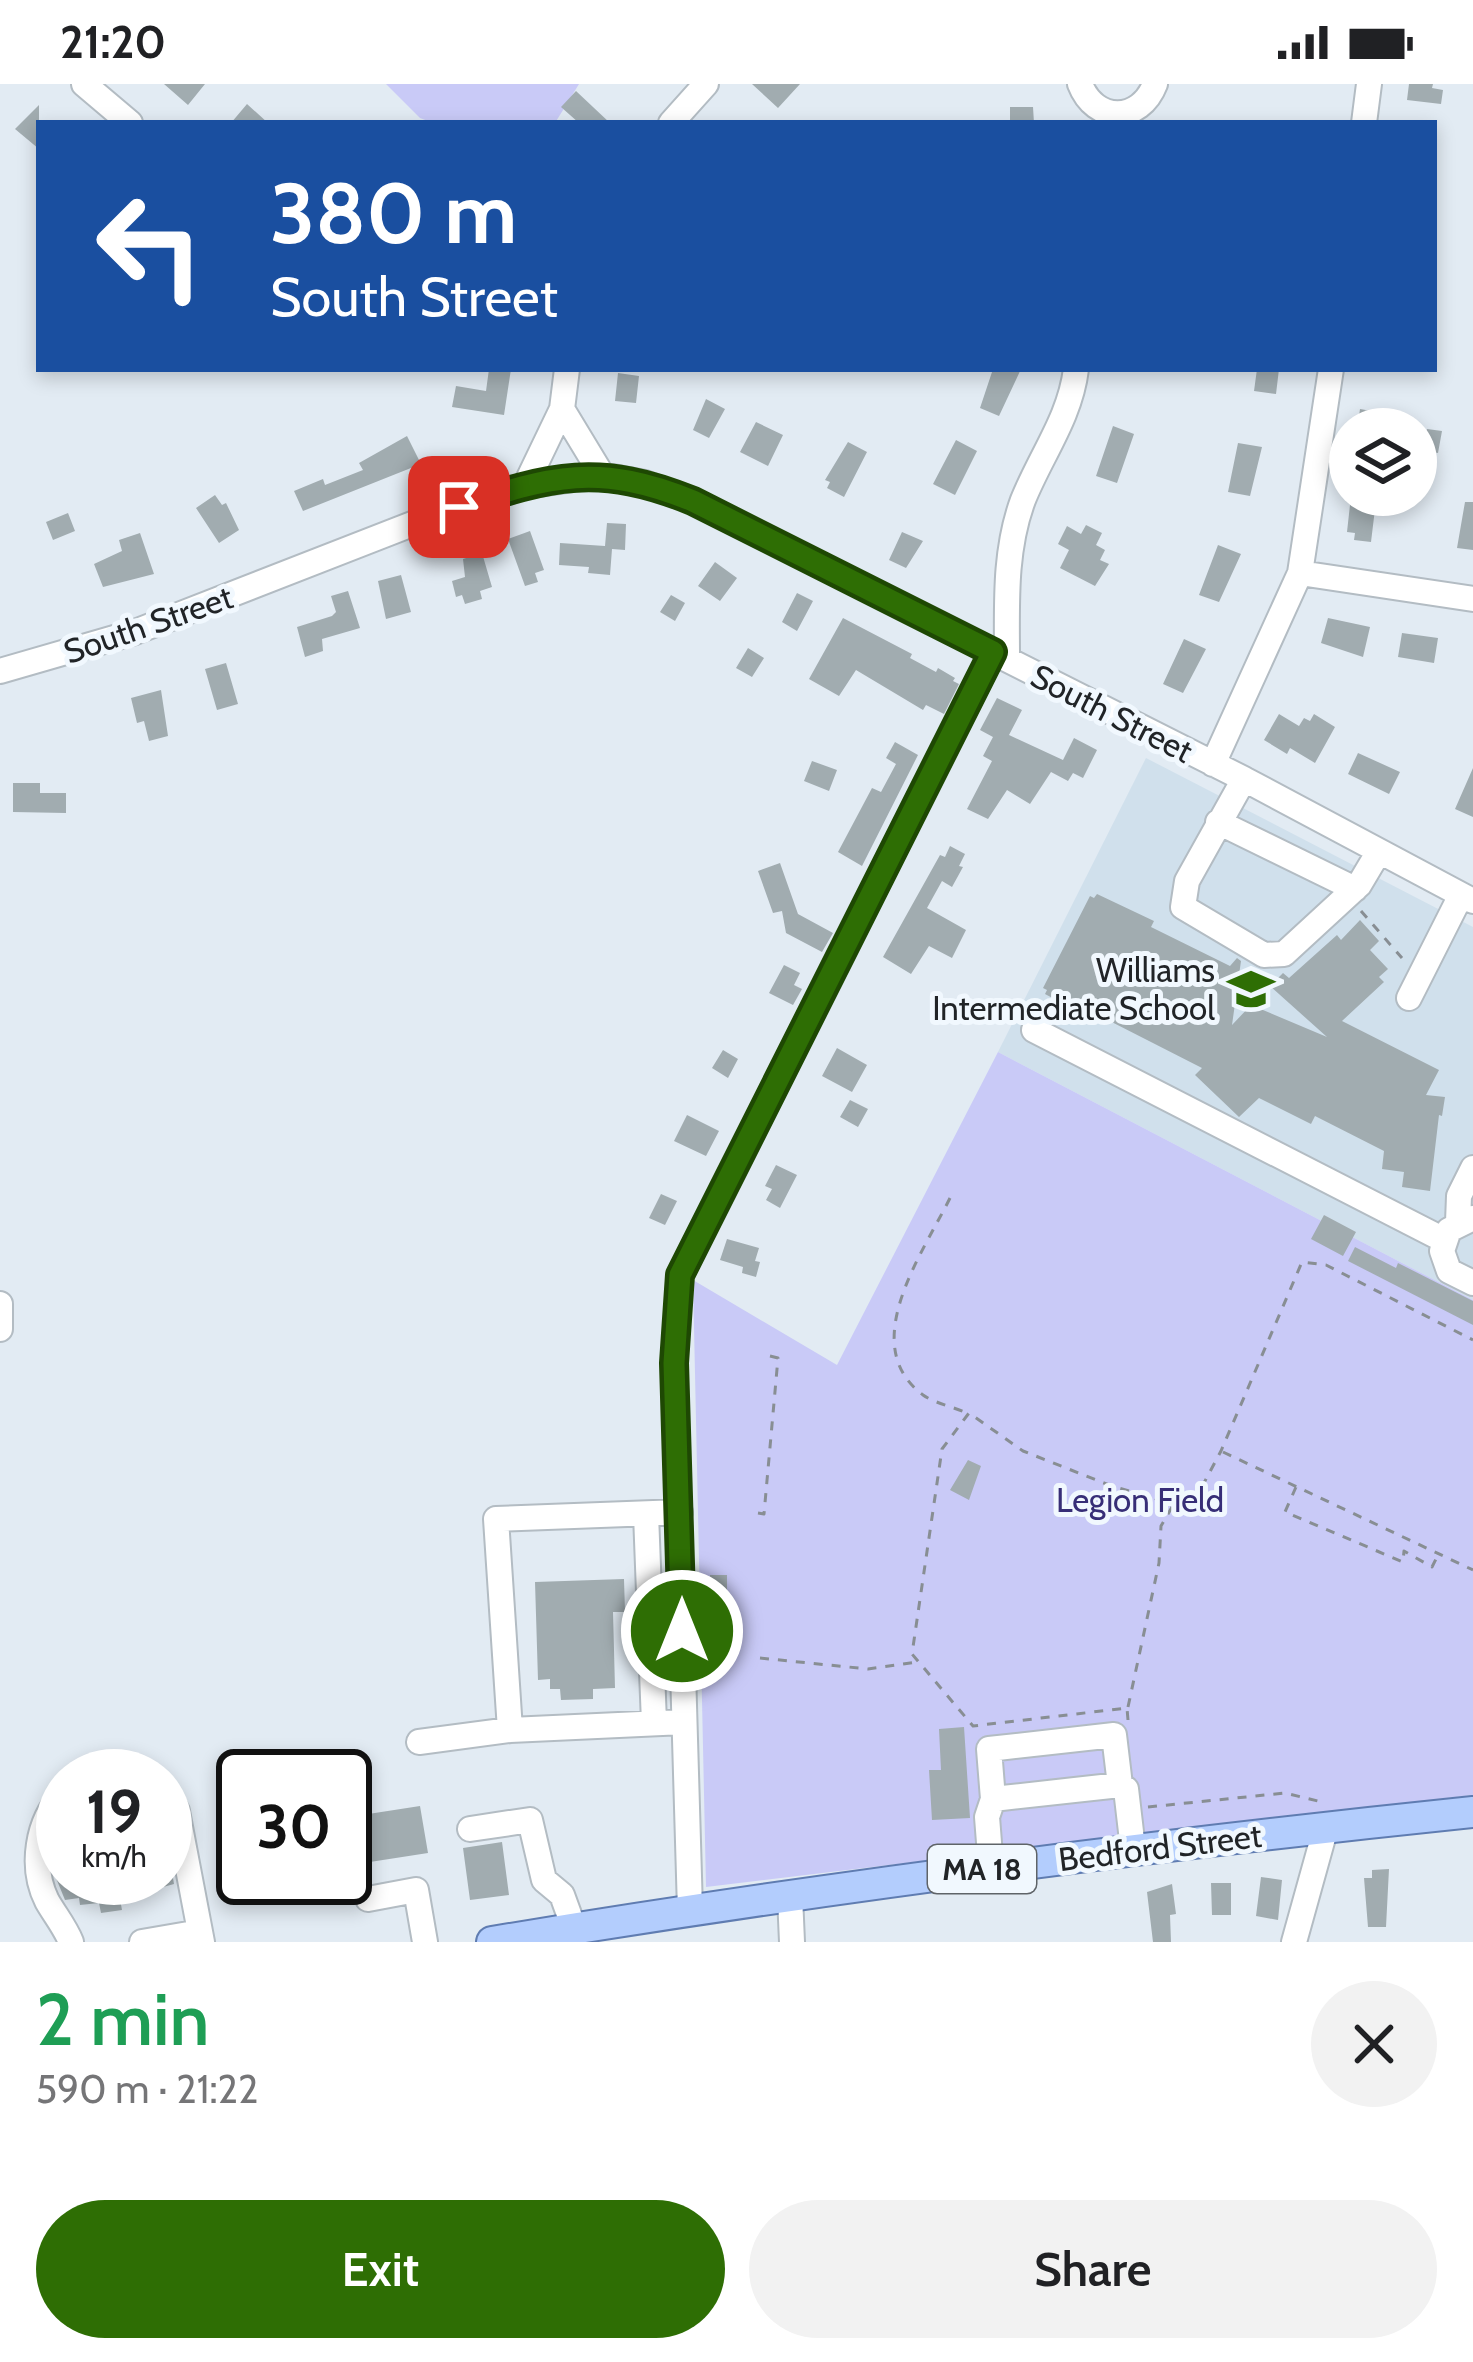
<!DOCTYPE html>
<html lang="en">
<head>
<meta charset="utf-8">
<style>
	body { margin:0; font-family:Cabin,sans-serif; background:#f2f2f2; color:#202124; height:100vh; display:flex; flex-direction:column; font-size:45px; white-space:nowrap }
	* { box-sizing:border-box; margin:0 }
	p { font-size:39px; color:#757577 }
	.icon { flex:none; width:66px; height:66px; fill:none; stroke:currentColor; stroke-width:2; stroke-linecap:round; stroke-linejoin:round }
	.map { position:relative; height:1858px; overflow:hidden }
	.drawer { display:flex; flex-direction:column; background:#fff; flex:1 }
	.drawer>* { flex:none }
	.banner { position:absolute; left:36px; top:36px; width:1401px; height:252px; border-radius:0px; box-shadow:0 6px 18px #0003; background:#1a4fa0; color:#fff; overflow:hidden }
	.controls { position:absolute; left:1329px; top:324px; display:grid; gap:24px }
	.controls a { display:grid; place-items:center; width:108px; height:108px; border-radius:50%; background:#fff; box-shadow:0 6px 18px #0003; font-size:60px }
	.speed { position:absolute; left:36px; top:1665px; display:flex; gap:24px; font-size:60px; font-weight:700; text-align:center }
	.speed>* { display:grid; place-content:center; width:156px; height:156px; border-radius:50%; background:#fff; box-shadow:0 6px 18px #0003; line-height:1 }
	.speed small { font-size:30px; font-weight:400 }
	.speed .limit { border:6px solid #111; border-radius:18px; background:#fff; color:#111 }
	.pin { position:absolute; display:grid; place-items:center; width:102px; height:102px; color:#fff; margin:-51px; border-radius:24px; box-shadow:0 6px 18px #0006 }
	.me { position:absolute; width:132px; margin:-66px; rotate:0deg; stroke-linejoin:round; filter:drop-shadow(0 0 9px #0008) }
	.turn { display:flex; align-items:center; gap:42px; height:252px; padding:0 36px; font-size:54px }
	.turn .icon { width:156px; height:156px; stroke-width:2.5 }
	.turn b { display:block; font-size:84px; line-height:102px }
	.round { display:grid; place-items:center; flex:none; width:126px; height:126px; border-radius:63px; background:#f2f2f2 }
	.head { display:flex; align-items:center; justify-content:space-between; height:204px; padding:0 36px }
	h1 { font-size:72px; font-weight:600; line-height:90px; color:#1e9e55 }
	.action { display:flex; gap:24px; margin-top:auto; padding:24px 36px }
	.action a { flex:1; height:138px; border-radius:72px; background:#2e6e04; color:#fff; font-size:48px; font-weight:600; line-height:138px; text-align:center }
	.action a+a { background:#f2f2f2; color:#202124 }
	.status { display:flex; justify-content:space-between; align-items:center; height:84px; padding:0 60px; background:#fff; direction:ltr }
	.status svg { height:33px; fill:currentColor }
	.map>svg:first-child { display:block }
</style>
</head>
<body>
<div class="status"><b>21:20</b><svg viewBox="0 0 49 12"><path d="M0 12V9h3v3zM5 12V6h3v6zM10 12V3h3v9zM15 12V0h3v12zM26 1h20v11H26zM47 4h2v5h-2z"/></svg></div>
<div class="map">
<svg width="1473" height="1858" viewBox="0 0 1473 1858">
	<rect width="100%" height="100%" fill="#e2ebf3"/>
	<path fill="#d0e0ec" d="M 1146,674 L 1473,843 L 1473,1216 L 998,968 Z"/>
	<path fill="#c9caf7" d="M 386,0 L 579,0 L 555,39 L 433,39 L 420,34 Z
		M 998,968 L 1473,1216 L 1473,1711 L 706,1803 L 693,1196 L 837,1281 Z"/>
	<path fill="#a1acb0" d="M 164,0 L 205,0 L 188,21 Z
		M 752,0 L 800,0 L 778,24 Z
		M 1409,0 L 1433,0 L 1432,4 L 1443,6 L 1441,20 L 1407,16 Z
		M 576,7 L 610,39 L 579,39 L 561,23 Z
		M 247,20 L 268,39 L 231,39 Z
		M 39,21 L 39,65 L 15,45 Z
		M 1010,23 L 1033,23 L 1034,39 L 1010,39 Z
		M 489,285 L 511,285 L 504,331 L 452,323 L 456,302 L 486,307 Z
		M 993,285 L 1021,285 L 999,332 L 980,324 Z
		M 1257,285 L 1279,285 L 1276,310 L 1254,307 Z
		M 618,289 L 639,292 L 636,319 L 615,317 Z
		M 706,315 L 725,325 L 709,354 L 693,346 Z
		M 1360,325 L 1394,331 L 1392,345 L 1357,345 Z
		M 756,338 L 783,351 L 768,382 L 740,368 Z
		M 1113,342 L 1134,350 L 1117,399 L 1096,392 Z
		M 1427,345 L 1442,347 L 1438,369 L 1423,366 Z
		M 407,352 L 421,380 L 303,427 L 294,407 L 323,395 L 325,401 L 363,386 L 359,379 Z
		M 956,356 L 977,367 L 955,411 L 933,400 Z
		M 848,358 L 867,368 L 844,413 L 827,404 L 830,398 L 825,396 Z
		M 1238,359 L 1262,363 L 1250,412 L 1228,408 Z
		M 215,411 L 222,421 L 226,419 L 239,446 L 219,459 L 196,424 Z
		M 1465,418 L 1473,418 L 1473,466 L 1457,464 Z
		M 1350,421 L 1375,425 L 1371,458 L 1354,456 L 1355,449 L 1347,448 Z
		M 68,429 L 75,447 L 53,456 L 46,438 Z
		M 607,439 L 626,440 L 625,466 L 612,465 L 610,491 L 588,489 L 589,483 L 559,481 L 560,459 L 605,462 Z
		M 1086,441 L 1102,449 L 1096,461 L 1105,466 L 1100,476 L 1109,480 L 1095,502 L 1060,484 L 1069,466 L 1058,460 L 1067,442 L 1081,450 Z
		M 530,447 L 544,486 L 535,489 L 538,498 L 525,502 L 508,455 Z
		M 902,448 L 923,457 L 906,484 L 889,476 Z
		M 140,449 L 154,490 L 103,503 L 94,480 L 122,467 L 119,456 Z
		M 1218,461 L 1241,470 L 1219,518 L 1199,511 Z
		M 482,469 L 492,503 L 480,507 L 482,515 L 465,520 L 462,511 L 456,513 L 452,497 L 465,493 L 463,475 Z
		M 715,478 L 737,494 L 720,517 L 698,502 Z
		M 401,491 L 411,528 L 386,535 L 378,497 Z
		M 348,507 L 360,544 L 322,555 L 323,567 L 305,573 L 297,543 L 332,532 L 336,528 L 331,512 Z
		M 797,509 L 813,517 L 797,547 L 782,538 Z
		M 671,511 L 685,519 L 675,537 L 660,528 Z
		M 843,534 L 912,570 L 910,574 L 936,588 L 938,584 L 955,594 L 953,597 L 959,600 L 944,630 L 926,621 L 923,626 L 856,586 L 839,612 L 809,595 Z
		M 1328,534 L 1370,543 L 1363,573 L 1321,559 Z
		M 1402,549 L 1438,554 L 1434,579 L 1398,573 Z
		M 1184,555 L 1206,565 L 1183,609 L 1163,600 Z
		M 748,564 L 764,574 L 752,593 L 736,584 Z
		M 226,579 L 238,620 L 217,626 L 205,585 Z
		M 161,606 L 168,652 L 149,657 L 144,637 L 137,639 L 131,614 Z
		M 997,614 L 1022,626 L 1009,651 L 1063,676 L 1074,654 L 1097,666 L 1083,694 L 1073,689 L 1068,697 L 1051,688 L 1030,720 L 1007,706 L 988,735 L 967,725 L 992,677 L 983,672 L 993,653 L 980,646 Z
		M 1279,630 L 1299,642 L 1304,634 L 1310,637 L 1314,630 L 1335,643 L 1315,679 L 1290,664 L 1287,670 L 1264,656 Z
		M 895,658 L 918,671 L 862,782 L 838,768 L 872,704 L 881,708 L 896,680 L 886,674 Z
		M 1358,669 L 1400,688 L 1389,710 L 1348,690 Z
		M 812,677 L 837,686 L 829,707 L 804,697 Z
		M 1473,684 L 1473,733 L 1455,725 Z
		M 13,699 L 40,699 L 40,709 L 66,709 L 66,729 L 13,728 Z
		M 950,762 L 965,770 L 959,782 L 963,783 L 952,803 L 942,797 L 927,824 L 966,846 L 952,874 L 929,862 L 911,890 L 883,873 L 940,771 L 945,773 Z
		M 780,779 L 798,830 L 833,849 L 822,868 L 786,849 L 782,827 L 773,829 L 758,787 Z
		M 1097,810 L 1154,837 L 1151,843 L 1230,882 L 1237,874 L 1241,877 L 1232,941 L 1251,921 L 1327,953 L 1270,902 L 1283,889 L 1289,894 L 1337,851 L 1341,856 L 1360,836 L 1379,857 L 1370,866 L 1388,885 L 1379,893 L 1384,898 L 1342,937 L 1439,986 L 1426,1011 L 1445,1013 L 1442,1032 L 1439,1031 L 1430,1107 L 1402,1103 L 1404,1088 L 1382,1085 L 1384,1067 L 1315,1032 L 1311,1040 L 1259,1014 L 1239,1033 L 1195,991 L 1202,984 L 1096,930 L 1093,935 L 1087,933 L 1084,941 L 1054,925 L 1058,917 L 1045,910 L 1047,906 L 1043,904 L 1090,812 L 1094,814 Z
		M 784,881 L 800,889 L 794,901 L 802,905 L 793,921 L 769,909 Z
		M 837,964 L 867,981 L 852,1008 L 822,992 Z
		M 723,966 L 738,975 L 728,994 L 712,984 Z
		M 850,1016 L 868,1025 L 858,1043 L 840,1033 Z
		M 687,1031 L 719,1047 L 706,1072 L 674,1057 Z
		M 776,1081 L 797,1091 L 780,1124 L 766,1116 L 772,1105 L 765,1102 Z
		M 661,1110 L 677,1117 L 665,1141 L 649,1134 Z
		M 1324,1131 L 1356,1148 L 1343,1172 L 1311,1155 Z
		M 727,1155 L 759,1164 L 755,1177 L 760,1178 L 756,1193 L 742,1189 L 743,1183 L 720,1176 Z
		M 1355,1163 L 1396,1184 L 1398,1179 L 1473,1217 L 1473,1241 L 1348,1177 Z
		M 968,1376 L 981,1382 L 969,1416 L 950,1406 Z
		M 710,1491 L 727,1491 L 727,1521 L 710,1521 Z
		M 624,1495 L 625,1528 L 613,1528 L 615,1604 L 593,1605 L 593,1615 L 561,1616 L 560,1605 L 550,1605 L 550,1595 L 538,1596 L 535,1498 Z
		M 964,1643 L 970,1734 L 932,1736 L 929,1686 L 941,1686 L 939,1645 Z
		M 420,1722 L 428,1769 L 357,1780 L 349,1733 Z
		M 502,1758 L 509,1811 L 470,1816 L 463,1764 Z
		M 1389,1785 L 1386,1843 L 1368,1843 L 1364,1794 L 1372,1794 L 1372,1786 Z
		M 1261,1793 L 1282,1796 L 1278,1836 L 1256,1832 Z
		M 56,1794 L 173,1794 L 174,1800 L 120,1815 L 122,1826 L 101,1829 L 99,1819 L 80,1821 L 79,1814 L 65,1816 Z
		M 1211,1799 L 1231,1799 L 1231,1831 L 1212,1831 Z
		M 1172,1800 L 1176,1830 L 1170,1831 L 1171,1858 L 1153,1858 L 1147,1808 Z"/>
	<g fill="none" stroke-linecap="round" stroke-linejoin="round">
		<defs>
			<path id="minor" d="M 84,0 L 130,39
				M 1080,0 C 1095,39 1140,39 1155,0
				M 671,39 L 706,0
				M 1364,39 L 1369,0
				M 562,325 L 602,391
				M 525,402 L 562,325 L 567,285
				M 1300,489 L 1473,515
				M 1007,575 C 1007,521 1004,467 1023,416 C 1041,371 1070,334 1076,285
				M 0,587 L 135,548 L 425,435 L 525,402 L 602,391 L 645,399 L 693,417 L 1244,695 L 1473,817
				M 1213,680 L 1300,489 L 1331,285
				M 1244,695 L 1187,797 L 1183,823 L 1264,871 L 1284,870 L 1359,801 L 1378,769
				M 1218,738 L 1355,805
				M 1409,914 L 1461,811
				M 1034,946 L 1444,1156
				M 1473,1134 L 1449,1146 L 1442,1167 L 1449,1187 L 1473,1199
				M 1458,1138 L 1459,1112 L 1473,1084
				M 0,1220 L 0,1245
				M 680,1428 L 496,1435 L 510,1646 L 684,1638
				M 646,1430 L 654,1639
				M 419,1658 L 510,1646
				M 165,1709 L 177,1727 L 202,1858
				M 63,1711 C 37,1737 30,1783 47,1817 C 55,1831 65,1843 71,1858
				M 993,1715 L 989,1665 L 1114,1651 L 1120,1701
				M 470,1745 L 530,1736 L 544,1796 L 562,1811 L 574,1844
				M 991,1784 L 987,1733 L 993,1715 L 1120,1701 L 1126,1705 L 1133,1765
				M 790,1812 L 792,1858
				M 368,1815 L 416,1806 L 425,1858
				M 690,1826 L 674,1279 L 680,1191 L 993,569
				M 142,1858 L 200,1848
				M 1294,1858 L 1326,1743"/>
			<path id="major" d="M 492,1858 C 818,1804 1145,1762 1473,1728"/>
		</defs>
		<use href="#minor" stroke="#b3bcc3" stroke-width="28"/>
		<use href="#major" stroke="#5f7cb1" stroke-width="34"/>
		<path stroke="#888e93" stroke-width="3" stroke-dasharray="9 9" stroke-linecap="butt" d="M 1361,827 L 1402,874
			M 950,1114 C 923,1169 856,1261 923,1311 C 934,1319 954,1323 967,1329
			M 1223,1368 L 1473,1486
			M 1296,1403 L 1285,1428 L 1403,1478 L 1404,1467 L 1432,1483 L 1438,1471
			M 758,1429 L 764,1430 L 778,1274 L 770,1272
			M 760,1574 L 868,1585 L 918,1578
			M 1128,1623 L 1159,1479 L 1161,1442 L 1172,1423
			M 1128,1636 L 1127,1624 L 973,1642 L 912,1570 L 942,1365 L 969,1329 L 1023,1367 L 1109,1401 L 1173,1420 L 1198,1410 L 1221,1367 L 1302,1178 L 1326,1181 L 1473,1256
			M 1148,1723 L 1285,1709 L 1318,1717"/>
		<use href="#minor" stroke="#fff" stroke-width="24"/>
		<use href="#major" stroke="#b3cdfd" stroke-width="30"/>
	</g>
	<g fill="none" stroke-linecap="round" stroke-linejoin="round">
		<defs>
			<path id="route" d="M 459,423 C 551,391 600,379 693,417 L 993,568 L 680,1191 L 674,1279 L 682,1547"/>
		</defs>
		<use href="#route" stroke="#1e4803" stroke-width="30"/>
		<use href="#route" stroke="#2e6e04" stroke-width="21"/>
	</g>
	<defs>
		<symbol id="school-bare" viewBox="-9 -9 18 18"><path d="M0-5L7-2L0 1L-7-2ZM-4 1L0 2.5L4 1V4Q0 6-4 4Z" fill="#2e6e04" stroke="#f1f8fe" stroke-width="2.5" paint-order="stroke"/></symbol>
	</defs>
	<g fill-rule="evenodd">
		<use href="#school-bare" x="1218" y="872" width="66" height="66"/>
	</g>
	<g text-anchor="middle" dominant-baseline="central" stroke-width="10" stroke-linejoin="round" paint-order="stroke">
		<rect fill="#f1f8fe" stroke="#5f6468" stroke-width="3" x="928" y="1761" width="108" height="48" rx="9"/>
		<g font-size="30" font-weight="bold" fill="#212427">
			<text x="982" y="1785">MA 18</text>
		</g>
		<g font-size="33" fill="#212427" stroke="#f1f8fe">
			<text transform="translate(148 540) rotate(-19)">South Street</text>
			<text transform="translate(1112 629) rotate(27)">South Street</text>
			<text transform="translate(1160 1763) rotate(-7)">Bedford Street</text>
		</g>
		<g font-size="33" fill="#212427" stroke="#f1f8fe" text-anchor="end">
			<text x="1215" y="886">Williams<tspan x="1215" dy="38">Intermediate School</tspan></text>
		</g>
		<g font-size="33" fill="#372e77" stroke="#f1f8fe">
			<text x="1140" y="1416">Legion Field</text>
		</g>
	</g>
</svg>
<div class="controls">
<a><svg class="icon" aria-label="layers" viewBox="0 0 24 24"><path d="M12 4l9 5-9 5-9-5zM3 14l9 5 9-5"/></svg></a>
</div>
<div class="speed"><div>19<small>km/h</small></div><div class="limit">30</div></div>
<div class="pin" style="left:459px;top:423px;background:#d93025"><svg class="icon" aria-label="arrive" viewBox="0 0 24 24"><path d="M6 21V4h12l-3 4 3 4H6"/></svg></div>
<svg class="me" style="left:682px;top:1547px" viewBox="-20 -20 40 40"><circle r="17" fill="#2e6e04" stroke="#fff" stroke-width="3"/><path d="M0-11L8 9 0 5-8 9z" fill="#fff"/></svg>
<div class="banner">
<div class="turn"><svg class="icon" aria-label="left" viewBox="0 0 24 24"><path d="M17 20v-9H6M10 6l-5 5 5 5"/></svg><div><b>380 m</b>South Street</div></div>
</div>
</div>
<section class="drawer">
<div class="head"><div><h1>2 min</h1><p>590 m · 21:22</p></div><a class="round"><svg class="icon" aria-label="close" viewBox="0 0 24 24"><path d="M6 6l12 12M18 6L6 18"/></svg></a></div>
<div class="action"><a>Exit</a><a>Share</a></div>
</section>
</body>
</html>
